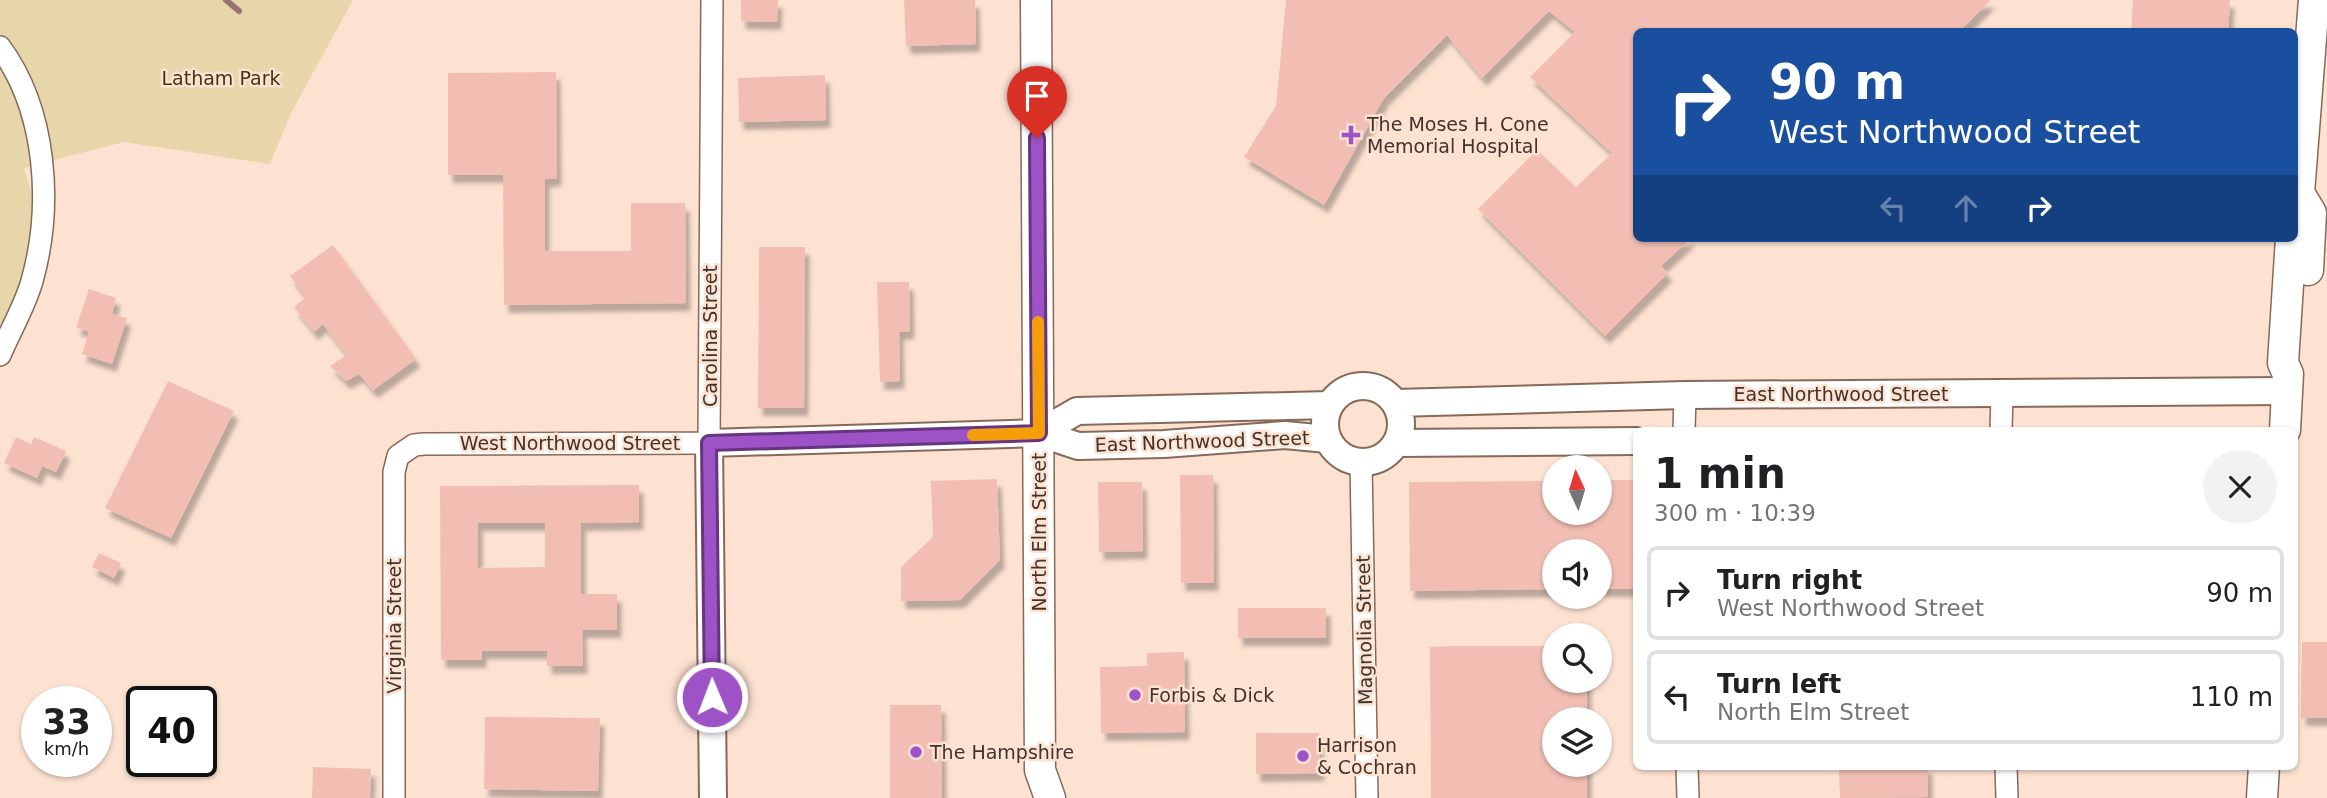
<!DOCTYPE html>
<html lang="en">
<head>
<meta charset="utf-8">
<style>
	body { margin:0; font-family:"DejaVu Sans",sans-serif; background:#f2f2f2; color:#202124; height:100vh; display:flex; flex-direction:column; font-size:26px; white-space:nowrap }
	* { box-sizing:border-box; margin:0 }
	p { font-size:23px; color:#757577 }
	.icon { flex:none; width:38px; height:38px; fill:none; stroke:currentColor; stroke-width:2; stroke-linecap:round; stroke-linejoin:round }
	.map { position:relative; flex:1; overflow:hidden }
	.details { position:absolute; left:1633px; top:427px; width:665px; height:343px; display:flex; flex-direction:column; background:#fff; border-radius:10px; box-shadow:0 2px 5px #0004 }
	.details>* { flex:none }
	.top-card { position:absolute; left:1633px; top:28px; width:665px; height:214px; border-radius:10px; box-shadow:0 2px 5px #0004; background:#1a4fa0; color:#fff; overflow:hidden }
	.needle { width:46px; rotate:356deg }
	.tools { position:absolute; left:1542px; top:455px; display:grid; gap:14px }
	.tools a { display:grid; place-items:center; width:70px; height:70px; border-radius:50%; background:#fff; box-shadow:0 2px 5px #0004; font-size:35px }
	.speed { position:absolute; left:21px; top:686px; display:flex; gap:14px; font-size:35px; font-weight:700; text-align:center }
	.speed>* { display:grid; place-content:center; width:91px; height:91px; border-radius:50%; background:#fff; box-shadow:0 2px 5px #0004; line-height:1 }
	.speed small { font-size:18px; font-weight:400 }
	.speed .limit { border:4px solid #111; border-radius:10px; background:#fff; color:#111 }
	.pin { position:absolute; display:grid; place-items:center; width:60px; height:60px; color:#fff; margin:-72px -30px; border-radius:50% 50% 50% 0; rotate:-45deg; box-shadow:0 0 7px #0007 }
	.pin .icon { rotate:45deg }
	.me { position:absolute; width:77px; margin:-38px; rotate:359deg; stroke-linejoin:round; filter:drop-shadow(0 0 5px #0008) }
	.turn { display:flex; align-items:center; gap:24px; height:147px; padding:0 21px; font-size:32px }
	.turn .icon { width:91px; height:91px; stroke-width:2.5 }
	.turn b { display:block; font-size:49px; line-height:60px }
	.lanes { display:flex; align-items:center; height:66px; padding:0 21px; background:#0003; justify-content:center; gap:35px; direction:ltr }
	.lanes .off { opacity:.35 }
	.round { display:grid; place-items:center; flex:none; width:74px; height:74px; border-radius:37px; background:#f2f2f2 }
	.headline { display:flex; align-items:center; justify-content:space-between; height:119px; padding:0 21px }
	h1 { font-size:42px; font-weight:700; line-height:52px }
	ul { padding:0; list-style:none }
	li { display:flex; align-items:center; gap:21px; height:94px; margin:0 14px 10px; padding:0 7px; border:4px solid #e0e0e0; border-radius:10px }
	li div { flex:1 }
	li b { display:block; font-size:26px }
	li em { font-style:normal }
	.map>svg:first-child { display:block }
</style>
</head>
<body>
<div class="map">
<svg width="2327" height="798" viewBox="0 0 2327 798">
	<defs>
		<filter id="shadow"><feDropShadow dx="4.5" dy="8" stdDeviation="2" flood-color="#0004"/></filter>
	</defs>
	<rect width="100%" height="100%" fill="#fde2d2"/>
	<path fill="#e6d6a9" d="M 0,0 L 353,0 L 292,111 L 270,164 L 124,142 L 24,168 L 42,228 L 0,355 Z"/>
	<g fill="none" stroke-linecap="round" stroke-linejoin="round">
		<path stroke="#997273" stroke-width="6" d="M 226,0 L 239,11"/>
	</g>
	<path fill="#f2beb3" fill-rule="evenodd" filter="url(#shadow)" d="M 741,0 L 778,0 L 777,22 L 741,21 Z
		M 904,0 L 975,0 L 976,44 L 906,46 Z
		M 1286,0 L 1991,0 L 1959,32 L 1636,32 L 1636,238 L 1691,238 L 1661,266 L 1668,273 L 1605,336 L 1478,209 L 1537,150 L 1576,187 L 1612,153 L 1530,77 L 1575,32 L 1549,11 L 1482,78 L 1447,35 L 1384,98 L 1324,205 L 1244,157 L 1276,106 Z
		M 2133,0 L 2230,0 L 2228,32 L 2131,32 Z
		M 556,72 L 557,178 L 545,179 L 545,251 L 631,251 L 631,203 L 685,203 L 686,303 L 504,305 L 503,175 L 448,175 L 448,73 Z
		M 825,75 L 826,120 L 739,122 L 738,78 Z
		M 333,245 L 416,359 L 373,390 L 359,374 L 346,381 L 330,366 L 347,355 L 323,324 L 314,332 L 294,307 L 306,297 L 290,276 Z
		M 759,247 L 805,247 L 804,408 L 758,408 Z
		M 877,282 L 909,282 L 910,331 L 899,332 L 900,381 L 880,382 Z
		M 89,289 L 116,298 L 112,314 L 127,318 L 112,364 L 82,354 L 89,332 L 76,327 Z
		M 168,381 L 234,411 L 171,538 L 105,508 Z
		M 16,437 L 31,444 L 34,437 L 66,451 L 56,472 L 42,466 L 37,478 L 4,463 Z
		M 1180,475 L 1213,475 L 1214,583 L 1181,583 Z
		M 997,479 L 1000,560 L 960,600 L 901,601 L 901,567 L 933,537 L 931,481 Z
		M 1600,480 L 1636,480 L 1636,589 L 1600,589 L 1600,551 L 1554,551 L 1554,589 L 1410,591 L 1409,482 L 1554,481 L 1554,513 L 1600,513 Z
		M 1098,482 L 1142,482 L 1143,551 L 1099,552 Z
		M 639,485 L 639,522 L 581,523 L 581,594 L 617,594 L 617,630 L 582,630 L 583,666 L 547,666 L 547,651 L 482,651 L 482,660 L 441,660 L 440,486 ZM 478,523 L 545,523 L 545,567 L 478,568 Z
		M 99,553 L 121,563 L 114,578 L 92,567 Z
		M 1238,608 L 1326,608 L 1326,638 L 1238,638 Z
		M 2302,642 L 2327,642 L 2327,718 L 2301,718 Z
		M 1453,646 L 1554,646 L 1554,681 L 1587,681 L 1587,719 L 1554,719 L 1554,765 L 1587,765 L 1587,798 L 1431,798 L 1430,647 Z
		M 1184,652 L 1185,732 L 1101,733 L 1100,667 L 1147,666 L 1147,653 Z
		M 890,705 L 941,705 L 942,798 L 890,798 Z
		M 485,717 L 600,718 L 598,791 L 484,789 Z
		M 1256,733 L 1319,733 L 1320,773 L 1256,774 Z
		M 1839,766 L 1928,766 L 1928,797 L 1840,798 Z
		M 313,767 L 371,769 L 370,798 L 312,798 Z"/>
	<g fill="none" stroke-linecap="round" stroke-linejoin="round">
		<defs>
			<path id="minor" d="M 0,47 C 47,111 53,206 32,281 C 25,306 10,331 0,355
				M 1684,430 L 1685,395
				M 2001,430 L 2002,393
				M 1361,463 L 1367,798
				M 1687,766 L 1688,798
				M 2006,766 L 2007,798
				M 394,798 L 394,472 L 398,456 L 414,445 L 424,444 L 709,443 L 712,0"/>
			<path id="tertiary" d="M1325 424a38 38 0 1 1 76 0a38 38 0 1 1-76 0Z
				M 1395,403 L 1685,395 L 2288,391
				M 1039,433 L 1077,411 L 1329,405
				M 1397,443 L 1636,441
				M 713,798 L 709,443 L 1039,433 L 1078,446 L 1164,444 L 1285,435 L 1327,439"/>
			<path id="secondary" d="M 1036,0 L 1040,770 L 1050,798
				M 2299,193 L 2311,213 L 2308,270
				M 2294,205 L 2299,193 L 2314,0
				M 2285,430 L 2288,374 L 2283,363 L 2291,238
				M 2262,798 L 2264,766"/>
		</defs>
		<use href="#minor" stroke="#876958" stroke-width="24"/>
		<use href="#tertiary" stroke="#876958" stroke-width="30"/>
		<use href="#secondary" stroke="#876958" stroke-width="33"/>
		<use href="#minor" stroke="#fff" stroke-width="21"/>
		<use href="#tertiary" stroke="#fff" stroke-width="26"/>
		<use href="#secondary" stroke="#fff" stroke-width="30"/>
	</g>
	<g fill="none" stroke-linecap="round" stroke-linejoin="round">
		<defs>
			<path id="route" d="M 712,697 L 709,443 L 1039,433 L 1037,138"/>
		</defs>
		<use href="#route" stroke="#663580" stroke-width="18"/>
		<use href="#route" stroke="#9d52c5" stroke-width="12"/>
		<path stroke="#f59e0b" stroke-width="12" d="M 973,435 L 1039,433 L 1038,322"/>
	</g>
	<g fill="#9d52c5" stroke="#fde2d2" stroke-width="2.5">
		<path d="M1347.5 124.5h7v7h7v7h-7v7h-7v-7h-7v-7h7z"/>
		<circle cx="1135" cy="695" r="7"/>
		<circle cx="916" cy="752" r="7"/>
		<circle cx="1303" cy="756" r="7"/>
	</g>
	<g text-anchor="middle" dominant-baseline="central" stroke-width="5" stroke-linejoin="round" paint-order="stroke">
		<g font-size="19" fill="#423611" stroke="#fde2d2">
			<text x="221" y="78">Latham Park</text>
		</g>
		<g font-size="19" fill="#41342c" stroke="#fde2d2" text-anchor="start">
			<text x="1367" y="124">The Moses H. Cone<tspan x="1367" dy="22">Memorial Hospital</tspan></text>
			<text x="1149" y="695">Forbis &amp; Dick</text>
			<text x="1317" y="745">Harrison<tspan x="1317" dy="22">&amp; Cochran</tspan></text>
			<text x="930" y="752">The Hampshire</text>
		</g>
		<g font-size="19" fill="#41342c" stroke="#fde2d2">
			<text transform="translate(710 336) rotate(-90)">Carolina Street</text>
			<text x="1841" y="394">East Northwood Street</text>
			<text transform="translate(1202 441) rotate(-2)">East Northwood Street</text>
			<text x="570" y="443">West Northwood Street</text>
			<text transform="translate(1039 532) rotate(-90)">North Elm Street</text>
			<text transform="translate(394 626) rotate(-90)">Virginia Street</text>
			<text transform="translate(1364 630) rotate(-91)">Magnolia Street</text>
		</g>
	</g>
</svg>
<div class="tools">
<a><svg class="needle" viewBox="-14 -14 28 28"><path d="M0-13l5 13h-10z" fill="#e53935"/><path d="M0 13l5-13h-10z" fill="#757577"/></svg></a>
<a><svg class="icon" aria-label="sound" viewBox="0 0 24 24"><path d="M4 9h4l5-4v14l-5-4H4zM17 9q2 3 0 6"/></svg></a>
<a><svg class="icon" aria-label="search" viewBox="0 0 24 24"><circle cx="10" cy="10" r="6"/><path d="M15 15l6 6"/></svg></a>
<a><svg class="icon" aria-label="layers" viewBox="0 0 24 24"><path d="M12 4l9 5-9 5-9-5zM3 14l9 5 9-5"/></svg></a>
</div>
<div class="speed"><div>33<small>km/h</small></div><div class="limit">40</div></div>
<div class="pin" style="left:1037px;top:138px;background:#d93025"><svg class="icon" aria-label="arrive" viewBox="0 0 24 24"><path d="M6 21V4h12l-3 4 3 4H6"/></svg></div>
<svg class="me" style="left:712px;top:697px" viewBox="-20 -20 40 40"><circle r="17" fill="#9d52c5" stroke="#fff" stroke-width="3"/><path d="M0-11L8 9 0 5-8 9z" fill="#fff"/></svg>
<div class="top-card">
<div class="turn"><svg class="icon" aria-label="right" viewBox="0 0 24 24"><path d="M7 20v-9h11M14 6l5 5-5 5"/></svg><div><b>90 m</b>West Northwood Street</div></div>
<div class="lanes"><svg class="icon off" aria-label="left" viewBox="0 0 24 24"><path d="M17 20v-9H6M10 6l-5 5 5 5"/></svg><svg class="icon off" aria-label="ahead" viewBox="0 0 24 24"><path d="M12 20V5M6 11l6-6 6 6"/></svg><svg class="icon" aria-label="right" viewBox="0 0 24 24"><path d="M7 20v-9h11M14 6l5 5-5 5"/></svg></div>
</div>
<section class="details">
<div class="headline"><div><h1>1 min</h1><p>300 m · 10:39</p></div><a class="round"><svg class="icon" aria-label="close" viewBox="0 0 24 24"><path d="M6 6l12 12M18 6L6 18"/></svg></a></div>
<ul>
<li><svg class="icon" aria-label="right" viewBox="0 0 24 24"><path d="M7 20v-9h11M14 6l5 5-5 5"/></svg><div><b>Turn right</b><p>West Northwood Street</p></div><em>90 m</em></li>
<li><svg class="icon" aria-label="left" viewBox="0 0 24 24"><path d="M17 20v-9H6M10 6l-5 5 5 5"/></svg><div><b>Turn left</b><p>North Elm Street</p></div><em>110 m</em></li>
</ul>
</section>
</div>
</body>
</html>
